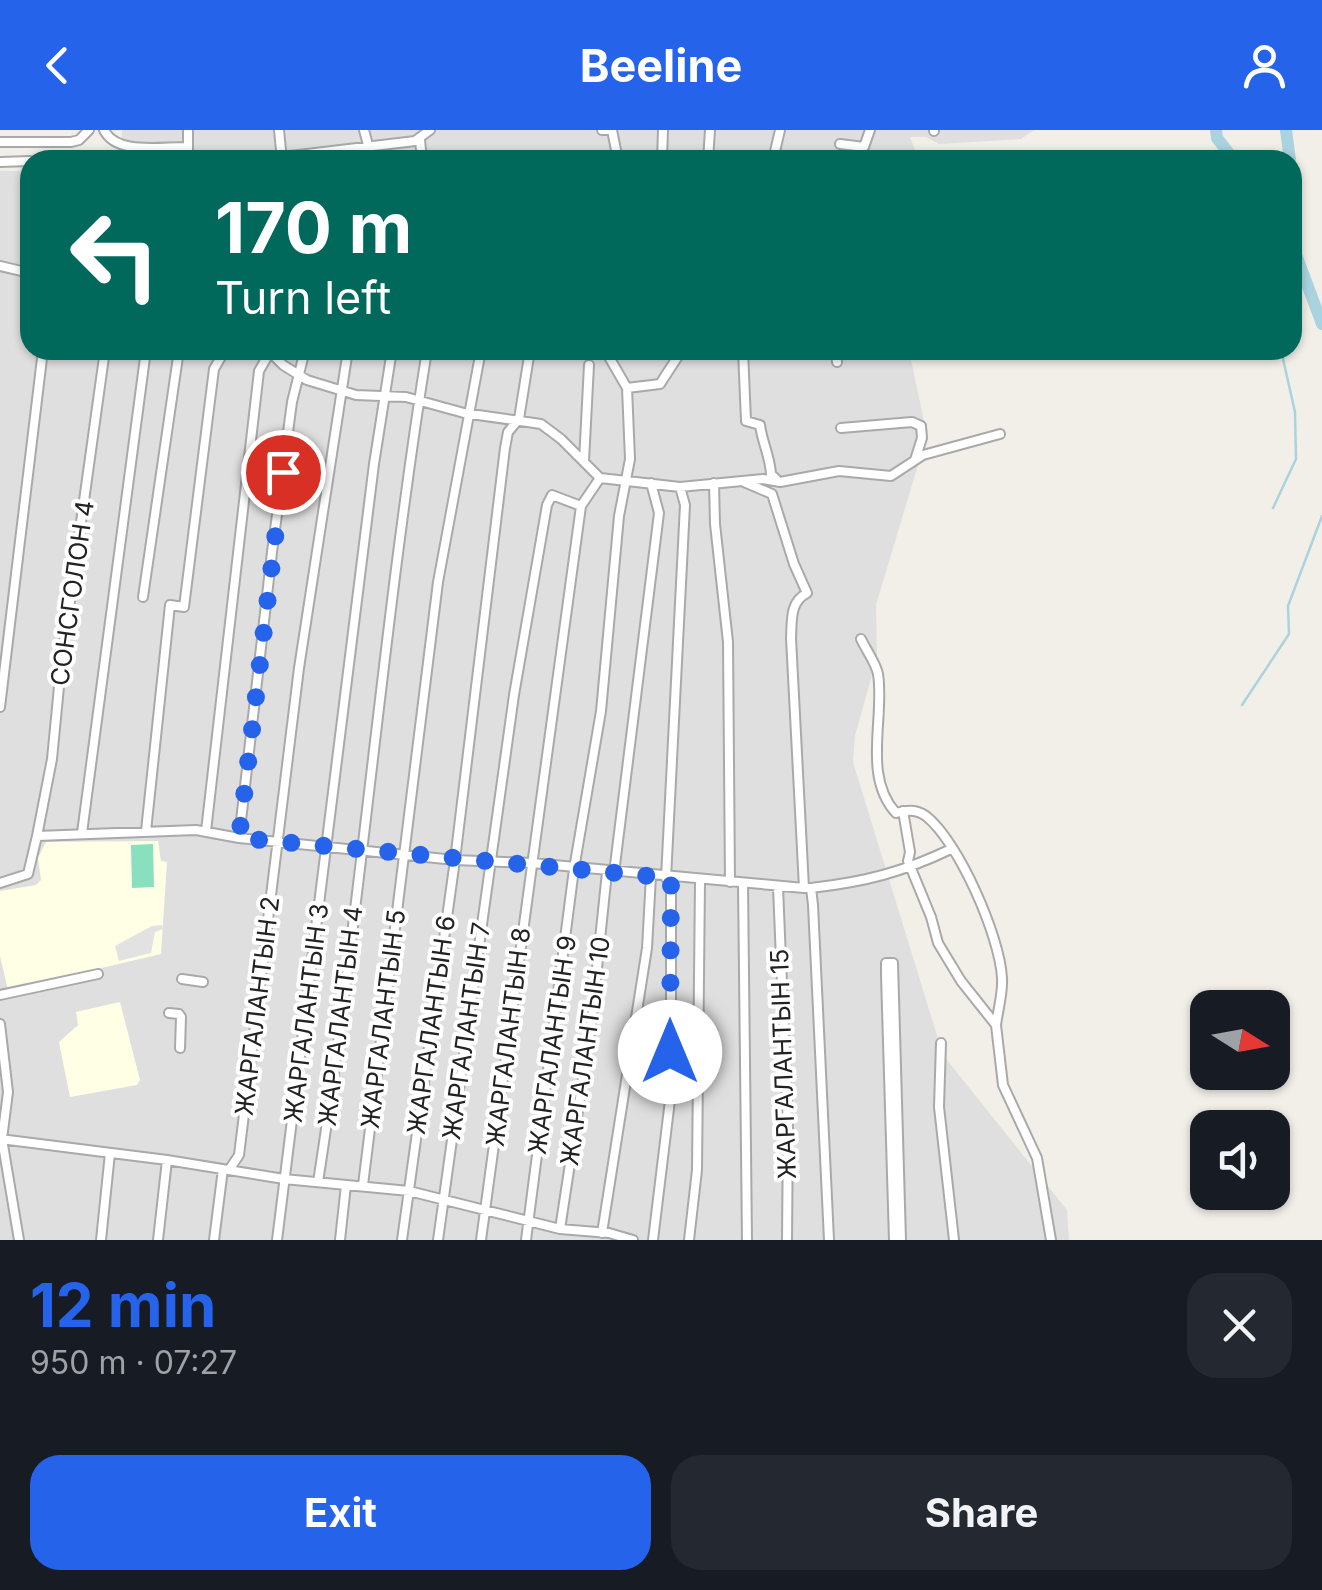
<!DOCTYPE html>
<html lang="en">
<head>
<meta charset="utf-8">
<style>
	body { margin:0; font-family:Inter,sans-serif; background:#242831; color:#f1f3f6; height:100vh; display:flex; flex-direction:column; font-size:38px; white-space:nowrap }
	* { box-sizing:border-box; margin:0 }
	p { font-size:32px; color:#9ea1a6 }
	.icon { flex:none; width:55px; height:55px; fill:none; stroke:currentColor; stroke-width:2; stroke-linecap:round; stroke-linejoin:round }
	.map { position:relative; height:1110px; overflow:hidden }
	.drawer { display:flex; flex-direction:column; background:#171b24; flex:1 }
	.drawer>* { flex:none }
	.hud { position:absolute; left:20px; top:20px; width:1282px; height:210px; border-radius:30px; box-shadow:0 2px 8px #0004; background:#00695c; color:#fff; overflow:hidden }
	.needle { width:65px; rotate:101deg }
	.tools { position:absolute; left:1190px; top:860px; display:grid; gap:20px }
	.tools a { display:grid; place-items:center; width:100px; height:100px; border-radius:20px; background:#171b24; box-shadow:0 2px 8px #0004; font-size:50px }
	.pin { position:absolute; display:grid; place-items:center; width:85px; height:85px; color:#fff; margin:-42px; border:5px solid #fff; border-radius:50%; box-shadow:0 2px 10px #0007 }
	.me { position:absolute; width:110px; margin:-55px; rotate:0deg; stroke-linejoin:round; filter:drop-shadow(0 0 8px #0008) }
	.turn { display:flex; align-items:center; gap:35px; height:210px; padding:0 30px; font-size:45px }
	.turn .icon { width:130px; height:130px; stroke-width:2.5 }
	.turn b { display:block; font-size:70px; line-height:85px }
	.round { display:grid; place-items:center; flex:none; width:105px; height:105px; border-radius:30px; background:#242831 }
	.overview { display:flex; align-items:center; justify-content:space-between; height:170px; padding:0 30px }
	h1 { font-size:60px; font-weight:700; line-height:75px; color:#2563eb }
	.action { display:flex; gap:20px; margin-top:auto; padding:20px 30px }
	.action a { flex:1; height:115px; border-radius:30px; background:#2563eb; color:#fff; font-size:40px; font-weight:700; line-height:115px; text-align:center }
	.action a+a { background:#242831; color:#f1f3f6 }
	header { display:flex; justify-content:space-between; align-items:center; height:130px; padding:0 30px; background:#2563eb; color:#fff; font-size:45px; font-weight:700 }
	.map>svg:first-child { display:block }
</style>
</head>
<body>
<header><svg class="icon" aria-label="back" viewBox="0 0 24 24"><path d="M15 5l-7 7 7 7"/></svg>Beeline<svg class="icon" aria-label="person" viewBox="0 0 24 24"><circle cx="12" cy="8" r="4"/><path d="M4 21q1-7 8-7t8 7"/></svg></header>
<div class="map">
<svg width="1322" height="1110" viewBox="0 0 1322 1110">
	<rect width="100%" height="100%" fill="#f2efe9"/>
	<path fill="#e0dfdf" d="M 122,0 L 1034,0 L 1021,9 L 939,14 L 926,7 L 910,7 L 919,30 L 121,30 Z
		M 0,41 L 30,41 L 30,220 L 912,220 L 911,230 L 927,305 L 876,475 L 877,527 L 855,606 L 853,632 L 943,925 L 1067,1080 L 1069,1110 L 0,1110 Z"/>
	<path fill="#ffffe5" d="M 158,711 L 161,731 L 167,732 L 161,824 L 8,860 L 0,826 L 0,761 L 36,755 L 41,750 L 38,728 L 46,712 Z
		M 120,872 L 140,950 L 137,955 L 70,967 L 59,912 L 78,895 L 76,882 Z"/>
	<path fill="#88e0be" d="M 153,714 L 154,757 L 132,758 L 131,715 Z"/>
	<path fill="#e2e2e2" d="M 162,795 L 163,799 L 155,802 L 151,823 L 119,831 L 115,816 L 152,796 Z"/>
	<g fill="none" stroke-linecap="round" stroke-linejoin="round">
		<path stroke="#aad3df" stroke-width="2.5" d="M 1273,378 L 1296,329 L 1295,282 L 1281,220
			M 1242,575 L 1289,504 L 1288,476 L 1322,386"/>
		<path stroke="#aad3df" stroke-width="12" d="M 1216,0 L 1217,8 L 1234,30
			M 1286,0 L 1290,30
			M 1292,114 L 1322,194"/>
		<defs>
			<path id="minor" d="M 104,0 C 117,26 163,16 188,17
				M 279,0 L 282,30
				M 364,0 L 372,30
				M 602,0 L 607,0
				M 612,0 L 618,30
				M 934,1 L 934,0
				M 420,10 L 422,30
				M 0,12 L 71,12 L 79,10 L 89,0
				M 840,14 L 864,17 L 870,0
				M 188,20 L 188,0
				M 88,30 L 282,27 L 415,11 L 430,0
				M 662,30 L 663,0
				M 708,30 L 710,0
				M 773,30 L 780,0
				M 0,32 L 30,31
				M 0,136 L 30,143
				M 268,220 L 283,235 L 307,250 L 356,265 L 406,267 L 464,283 L 541,294 L 561,309 L 600,348 L 627,351 L 680,357 L 763,349 L 780,352 L 839,341 L 891,346 L 923,325 L 1000,304
				M 743,220 L 746,291 L 760,295 C 762,312 770,326 771,344 L 777,350
				M 836,220 L 837,232
				M 627,258 L 660,254 L 682,220
				M 841,298 L 912,292 L 921,296 L 922,308 L 915,330
				M 584,331 L 589,235
				M 744,352 L 772,364 L 794,434 L 807,463 C 790,472 792,489 791,508 L 804,758 L 811,758 L 813,775 L 829,1110
				M 714,353 L 715,394 L 728,512 L 730,752
				M 143,467 L 179,220
				M 861,509 C 866,520 876,533 878,544 C 885,588 862,646 896,683 C 907,680 916,679 926,686 C 959,712 1000,807 1002,848 C 1003,863 998,880 996,895
				M 0,577 L 43,220
				M 903,681 L 910,722 L 908,731 L 931,787 L 938,813 L 961,851 L 996,895 L 1003,955 L 1037,1028 L 1051,1110
				M 146,701 L 170,475 L 184,477 L 214,239 L 225,220
				M 206,701 L 259,241 L 271,220
				M 82,703 L 146,220
				M 37,706 L 52,629 L 61,536 L 105,220
				M 239,708 L 272,422 L 292,272 L 305,220
				M 614,743 L 659,383 L 651,353
				M 666,748 L 685,375 L 680,357
				M 0,753 L 28,744 L 37,706 L 196,700 L 239,708 L 455,730 L 532,733 L 804,758
				M 743,754 L 747,1110
				M 778,757 L 788,998 L 787,1110
				M 811,758 C 865,752 903,742 951,719
				M 893,833 L 886,833 L 886,845 L 894,1110
				M 893,833 L 901,1110
				M 182,849 L 203,852
				M 0,865 L 98,844
				M 169,883 L 179,884 L 181,887 L 180,918
				M 0,894 L 8,962 L 2,1009 L 19,1110
				M 941,913 L 939,977 L 954,1110
				M 0,1009 L 167,1030 L 284,1049 L 409,1061 L 560,1099 L 609,1103 L 633,1110
				M 229,1040 L 239,1025 L 299,538 L 348,220
				M 318,1052 C 361,776 383,496 427,220
				M 363,1055 L 438,452 L 481,220
				M 560,1099 L 591,896 L 607,742
				M 602,1103 L 647,818 L 651,746
				M 101,1110 L 110,1023
				M 158,1110 L 167,1030
				M 214,1110 L 223,1039
				M 277,1110 L 374,334 L 392,220
				M 340,1110 L 346,1055
				M 402,1110 L 455,730 L 505,318 L 508,302 L 519,289 L 530,220
				M 438,1110 L 514,565 L 547,375 L 552,365 L 581,376
				M 481,1110 L 581,376 L 600,348
				M 526,1110 L 574,739 L 601,581 L 619,386 L 630,329 L 627,258 L 605,220
				M 653,1110 L 671,962 L 671,748
				M 689,1110 L 697,1040 L 700,751"/>
		</defs>
		<use href="#minor" stroke="#a9a9a9" stroke-width="12"/>
		<use href="#minor" stroke="#fff" stroke-width="8"/>
	</g>
	<g fill="none" stroke-linecap="round" stroke-linejoin="round">
		<path stroke="#2563eb" stroke-width="18" stroke-dasharray="0 32.4" d="M 283,342 L 239,708 L 671,748 L 670,922"/>
	</g>
	<g text-anchor="middle" dominant-baseline="central" stroke-width="8" stroke-linejoin="round" paint-order="stroke">
		<g font-size="25" fill="#222" stroke="#fff">
			<text transform="translate(72 463) rotate(-82)">СОНСГОЛОН 4</text>
			<text transform="translate(257 876) rotate(-83)">ЖАРГАЛАНТЫН 2</text>
			<text transform="translate(306 883) rotate(-83)">ЖАРГАЛАНТЫН 3</text>
			<text transform="translate(340 886) rotate(-83)">ЖАРГАЛАНТЫН 4</text>
			<text transform="translate(383 889) rotate(-83)">ЖАРГАЛАНТЫН 5</text>
			<text transform="translate(431 895) rotate(-82)">ЖАРГАЛАНТЫН 6</text>
			<text transform="translate(466 901) rotate(-82)">ЖАРГАЛАНТЫН 7</text>
			<text transform="translate(508 907) rotate(-83)">ЖАРГАЛАНТЫН 8</text>
			<text transform="translate(552 915) rotate(-82)">ЖАРГАЛАНТЫН 9</text>
			<text transform="translate(585 921) rotate(-82)">ЖАРГАЛАНТЫН 10</text>
			<text transform="translate(783 934) rotate(-92)">ЖАРГАЛАНТЫН 15</text>
		</g>
	</g>
</svg>
<div class="tools">
<a><svg class="needle" viewBox="-14 -14 28 28"><path d="M0-13l5 13h-10z" fill="#e53935"/><path d="M0 13l5-13h-10z" fill="#9ea1a6"/></svg></a>
<a><svg class="icon" aria-label="sound" viewBox="0 0 24 24"><path d="M4 9h4l5-4v14l-5-4H4zM17 9q2 3 0 6"/></svg></a>
</div>
<div class="pin" style="left:283px;top:342px;background:#d93025"><svg class="icon" aria-label="arrive" viewBox="0 0 24 24"><path d="M6 21V4h12l-3 4 3 4H6"/></svg></div>
<svg class="me" style="left:670px;top:922px" viewBox="-20 -20 40 40"><circle r="19" fill="#fff"/><path d="M0-13L10 11 0 6-10 11z" fill="#2563eb"/></svg>
<div class="hud">
<div class="turn"><svg class="icon" aria-label="left" viewBox="0 0 24 24"><path d="M17 20v-9H6M10 6l-5 5 5 5"/></svg><div><b>170 m</b>Turn left</div></div>
</div>
</div>
<section class="drawer">
<div class="overview"><div><h1>12 min</h1><p>950 m · 07:27</p></div><a class="round"><svg class="icon" aria-label="close" viewBox="0 0 24 24"><path d="M6 6l12 12M18 6L6 18"/></svg></a></div>
<div class="action"><a>Exit</a><a>Share</a></div>
</section>
</body>
</html>
